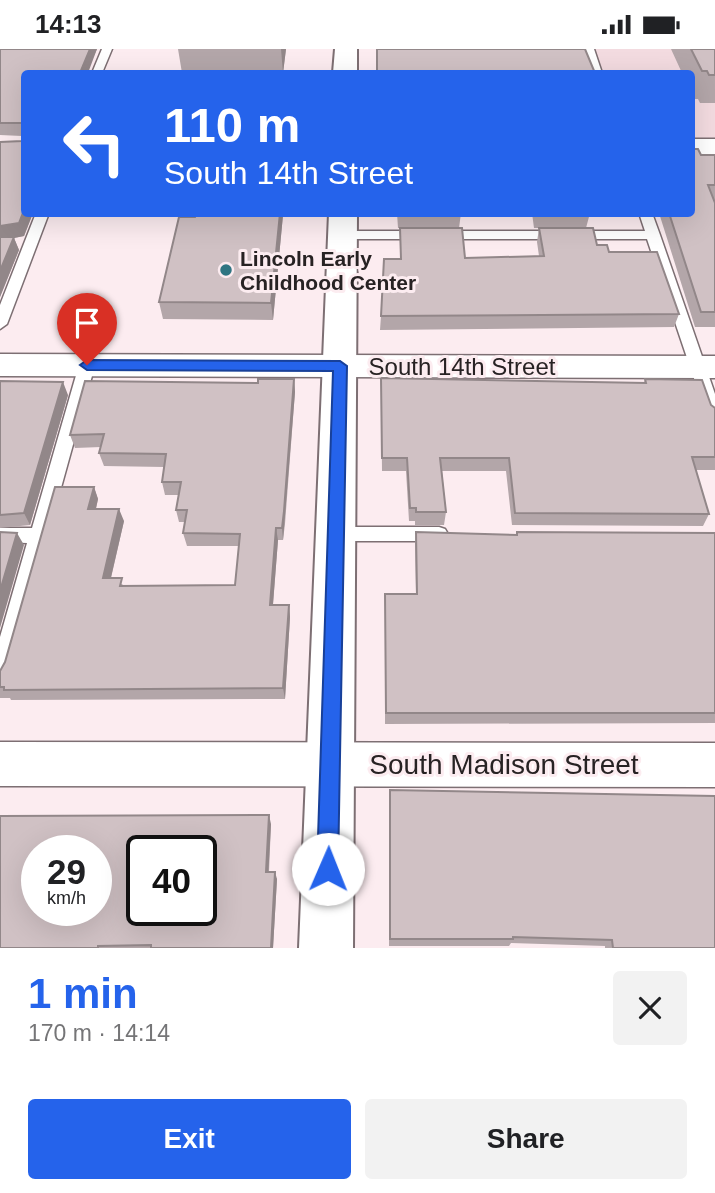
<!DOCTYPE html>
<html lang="en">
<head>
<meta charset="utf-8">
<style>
	body { margin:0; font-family:Helvetica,sans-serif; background:#f2f2f2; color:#202124; height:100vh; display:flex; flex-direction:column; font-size:26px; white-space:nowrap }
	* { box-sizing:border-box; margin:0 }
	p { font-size:23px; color:#757577 }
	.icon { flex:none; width:38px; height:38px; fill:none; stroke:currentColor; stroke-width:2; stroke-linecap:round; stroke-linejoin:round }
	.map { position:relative; height:899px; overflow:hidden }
	.details { display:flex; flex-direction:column; background:#fff; flex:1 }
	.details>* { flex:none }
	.guide { position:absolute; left:21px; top:21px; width:674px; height:147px; border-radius:7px; box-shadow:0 7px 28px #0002; background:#2563eb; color:#fff; overflow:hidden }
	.speed { position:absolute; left:21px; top:786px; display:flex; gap:14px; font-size:35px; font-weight:700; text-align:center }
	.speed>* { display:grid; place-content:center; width:91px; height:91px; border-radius:50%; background:#fff; box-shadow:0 7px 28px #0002; line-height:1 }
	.speed small { font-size:18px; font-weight:400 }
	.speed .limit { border:4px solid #111; border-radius:10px; background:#fff; color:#111 }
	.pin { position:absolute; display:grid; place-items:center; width:60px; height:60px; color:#fff; margin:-72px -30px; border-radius:50% 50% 50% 0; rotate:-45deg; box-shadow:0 0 7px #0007 }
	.pin .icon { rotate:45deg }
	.me { position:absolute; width:77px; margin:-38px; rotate:1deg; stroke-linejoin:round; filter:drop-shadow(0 0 5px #0008) }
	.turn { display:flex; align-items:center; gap:24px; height:147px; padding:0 28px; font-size:32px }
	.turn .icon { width:91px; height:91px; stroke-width:2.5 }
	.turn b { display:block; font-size:49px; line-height:60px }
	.round { display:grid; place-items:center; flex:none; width:74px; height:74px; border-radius:7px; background:#f2f2f2 }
	.summary { display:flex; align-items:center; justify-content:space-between; height:119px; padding:0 28px }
	h1 { font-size:42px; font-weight:800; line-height:52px; color:#2563eb }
	.primary-button { display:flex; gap:14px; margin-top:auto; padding:14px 28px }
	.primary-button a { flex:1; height:80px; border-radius:7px; background:#2563eb; color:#fff; font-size:28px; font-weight:800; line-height:80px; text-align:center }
	.primary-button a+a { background:#f2f2f2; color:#202124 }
	.status { display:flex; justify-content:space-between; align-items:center; height:49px; padding:0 35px; background:#fff; direction:ltr }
	.status svg { height:19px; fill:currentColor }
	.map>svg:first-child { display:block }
</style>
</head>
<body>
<div class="status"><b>14:13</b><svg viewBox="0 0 49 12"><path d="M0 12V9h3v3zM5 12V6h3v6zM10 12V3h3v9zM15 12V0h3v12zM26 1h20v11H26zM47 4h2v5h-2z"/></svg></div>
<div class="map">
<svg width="715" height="899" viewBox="0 0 715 899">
	<rect width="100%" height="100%" fill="#fcecf0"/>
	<path fill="#f3dbe0" d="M 594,0 L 715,0 L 715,90 L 691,90 L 691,24 L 603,24 Z"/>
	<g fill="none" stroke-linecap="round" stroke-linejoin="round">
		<defs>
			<path id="lane" d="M 102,0 L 112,0 L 102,24 L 92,24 Z
				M 584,0 L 594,0 L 602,24 L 592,24 Z
				M 36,164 L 49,164 L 7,275 L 0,280 L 0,256 Z
				M 639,164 L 652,164 L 660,186 L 715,345 L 715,374 L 707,368 L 647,190 L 343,190 L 336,186 L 343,182 L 645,182 Z
				M 87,311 L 95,316 L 10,623 L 7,630 L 0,632 L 0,588 L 27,494 L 0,493 L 0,479 L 32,479 L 79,316 Z
				M 336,478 L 439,478 L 445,480 L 448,485 L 445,490 L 439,492 L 336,492 L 330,490 L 327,485 L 330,480 Z"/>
			<path id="street" d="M 691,90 L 715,90 L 715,106 L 691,106 Z
				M 0,305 L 715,307 L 715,329 L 0,327 Z
				M 0,693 L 715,694 L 715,738 L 0,737 Z"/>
			<path id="secondary" d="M 335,0 L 357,0 L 357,24 L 333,24 Z
				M 329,164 L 357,164 L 353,899 L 299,899 Z"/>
		</defs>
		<use href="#lane" stroke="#7d6f73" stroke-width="3"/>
		<use href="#street" stroke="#7d6f73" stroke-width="3"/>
		<use href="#secondary" stroke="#7d6f73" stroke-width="4"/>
		<use href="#lane" fill="#fff" fill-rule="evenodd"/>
		<use href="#street" fill="#fff" fill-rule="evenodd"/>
		<use href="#secondary" fill="#fff" fill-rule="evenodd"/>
	</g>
	<path fill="#b3a6a9" d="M 0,0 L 97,0 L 24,164 L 33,164 L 24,187 L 14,189 L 19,201 L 0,248 L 0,93 L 22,92 L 22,87 L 0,86 Z
		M 178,0 L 286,0 L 283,24 L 182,24 Z
		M 671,0 L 715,0 L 715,54 L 700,54 L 698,50 L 693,50 L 691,45 L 691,24 L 682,24 Z
		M 701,106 L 715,106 L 715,152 L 714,152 L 715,154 L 715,278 L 695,278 L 659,164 L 691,164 Z
		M 196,164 L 288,164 L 288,166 L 283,166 L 273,271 L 163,270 L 159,253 Z
		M 397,164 L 461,164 L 459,179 L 465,209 L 539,207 L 537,193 L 539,179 L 534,179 L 532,164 L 590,164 L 586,179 L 597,196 L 609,203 L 679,265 L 674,278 L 380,281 L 381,267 L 400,210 L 400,179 L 398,179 Z
		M 381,329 L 644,334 L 645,330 L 711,356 L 715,359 L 715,421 L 696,421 L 709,465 L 703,477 L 512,476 L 506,422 L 442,422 L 446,463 L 444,476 L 415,476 L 415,472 L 409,472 L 406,422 L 382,422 Z
		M 294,330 L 295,343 L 285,475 L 283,491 L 278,491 L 273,556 L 289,556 L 290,568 L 285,650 L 11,651 L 10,649 L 0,649 L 0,622 L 94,438 L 98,450 L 96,460 L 124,472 L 111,529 L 125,537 L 235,536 L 239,497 L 187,497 L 183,484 L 185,473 L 179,473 L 176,461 L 179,446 L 165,446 L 162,433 L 164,418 L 104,417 L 99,404 L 101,398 L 75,399 L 70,386 L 258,334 Z
		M 0,332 L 68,346 L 30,476 L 0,479 Z
		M 416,483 L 516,486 L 517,483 L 715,484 L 715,674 L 385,675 L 385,545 L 416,545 L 415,495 Z
		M 390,741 L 715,899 L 605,899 L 605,897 L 511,894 L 509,897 L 389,897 Z
		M 271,775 L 269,823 L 277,830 L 273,899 L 0,899 Z"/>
	<path fill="#928789" d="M 90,0 L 97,0 L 88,24 L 80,24 Z
		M 281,0 L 286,0 L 283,24 Z
		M 24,161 L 24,164 L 33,164 L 24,187 L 14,189 L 19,201 L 0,248 L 0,177 Z
		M 280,164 L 283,164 L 283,166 L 273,271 L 271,254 Z
		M 294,330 L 295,343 L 283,491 L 282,479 Z
		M 63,333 L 68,346 L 30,476 L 24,464 Z
		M 94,438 L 98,450 L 93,472 L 88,460 Z
		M 119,460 L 124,472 L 108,541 L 103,529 Z
		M 276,479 L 278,491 L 272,567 L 270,556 Z
		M 17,484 L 24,496 L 0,579 L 0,542 Z
		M 289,556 L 290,568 L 285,650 L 283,639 Z
		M 269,766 L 271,775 L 268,830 L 266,823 Z
		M 275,823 L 277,830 L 273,899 L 271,899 Z"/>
	<path fill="#d0c1c4" stroke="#928789" stroke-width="2" fill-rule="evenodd" d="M 0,0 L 90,0 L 80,24 L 24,24 L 24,161 L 19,174 L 0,177 L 0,93 L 22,92 L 22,74 L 0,74 Z
		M 377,0 L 585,0 L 595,24 L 377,24 Z
		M 691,0 L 715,0 L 715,26 L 709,26 L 707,22 L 702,22 Z
		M 691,100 L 698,100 L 701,106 L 715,106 L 715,136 L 708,136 L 715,154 L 715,263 L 701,263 L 669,164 L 691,164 Z
		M 196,164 L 280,164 L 271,254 L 159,253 L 179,168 L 195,168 Z
		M 400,179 L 462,179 L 465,209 L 544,207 L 539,179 L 593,179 L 597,196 L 607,196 L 609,203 L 657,203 L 679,265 L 381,267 L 384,210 L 401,210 Z
		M 0,188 L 14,188 L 0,222 Z
		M 381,329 L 646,334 L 645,330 L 702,331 L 711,356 L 715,359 L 715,408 L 692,408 L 709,465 L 515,464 L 509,409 L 440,409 L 446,463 L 416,463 L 416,459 L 410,459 L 407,409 L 382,409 Z
		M 258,330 L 294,330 L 284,462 L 282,479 L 276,479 L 270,556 L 289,556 L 283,639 L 4,641 L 4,638 L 0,638 L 0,622 L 5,613 L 55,438 L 94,438 L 88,460 L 119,460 L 103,529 L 122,529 L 120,537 L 235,536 L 240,485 L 183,484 L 187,461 L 176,461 L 181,433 L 162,433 L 166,405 L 99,404 L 104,385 L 70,386 L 85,332 L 258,334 Z
		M 0,332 L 63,333 L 24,464 L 0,466 Z
		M 0,483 L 17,484 L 0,542 Z
		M 416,483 L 517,486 L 517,483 L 715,484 L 715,664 L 386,664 L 385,545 L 417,545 Z
		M 390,741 L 715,747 L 715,899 L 613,899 L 612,891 L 513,888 L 513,890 L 390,890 Z
		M 269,766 L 266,823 L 275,823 L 271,899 L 151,899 L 151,896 L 98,897 L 98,899 L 0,899 L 0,767 ZM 37,802 L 96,802 L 96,861 L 37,861 ZM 142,802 L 201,802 L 201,861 L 142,861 Z"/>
	<path fill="#2563eb" stroke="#184099" stroke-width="2" d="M 87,311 L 340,312 L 347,317 L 338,820 L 335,828 L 328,831 L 320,828 L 317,820 L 333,322 L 87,321 L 80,316 Z"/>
	<circle fill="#2f7582" stroke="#fcecf0" stroke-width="2.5" cx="226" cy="221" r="7"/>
	<g text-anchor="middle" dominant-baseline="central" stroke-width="6" stroke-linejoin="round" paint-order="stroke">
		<g font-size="21" font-weight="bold" fill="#272223" stroke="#fcecf0" text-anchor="start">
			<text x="240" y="209">Lincoln Early<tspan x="240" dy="24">Childhood Center</tspan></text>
		</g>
		<g font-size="24" fill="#272223" stroke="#fcecf0">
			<text x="462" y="317">South 14th Street</text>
		</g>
		<g font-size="28" fill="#272223" stroke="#fcecf0">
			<text x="504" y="715">South Madison Street</text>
		</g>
	</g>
</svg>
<div class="speed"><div>29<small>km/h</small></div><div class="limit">40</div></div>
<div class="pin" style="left:87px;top:316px;background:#d93025"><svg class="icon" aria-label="arrive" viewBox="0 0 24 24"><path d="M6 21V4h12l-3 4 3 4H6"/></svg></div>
<svg class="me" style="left:328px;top:820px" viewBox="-20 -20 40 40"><circle r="19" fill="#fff"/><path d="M0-13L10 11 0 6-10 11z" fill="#2563eb"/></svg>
<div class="guide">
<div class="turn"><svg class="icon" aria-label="left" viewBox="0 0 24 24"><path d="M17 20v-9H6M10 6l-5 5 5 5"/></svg><div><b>110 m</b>South 14th Street</div></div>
</div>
</div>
<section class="details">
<div class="summary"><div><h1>1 min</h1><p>170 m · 14:14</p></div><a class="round"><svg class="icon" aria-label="close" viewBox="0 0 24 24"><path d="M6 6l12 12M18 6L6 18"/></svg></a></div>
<div class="primary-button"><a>Exit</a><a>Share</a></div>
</section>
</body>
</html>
